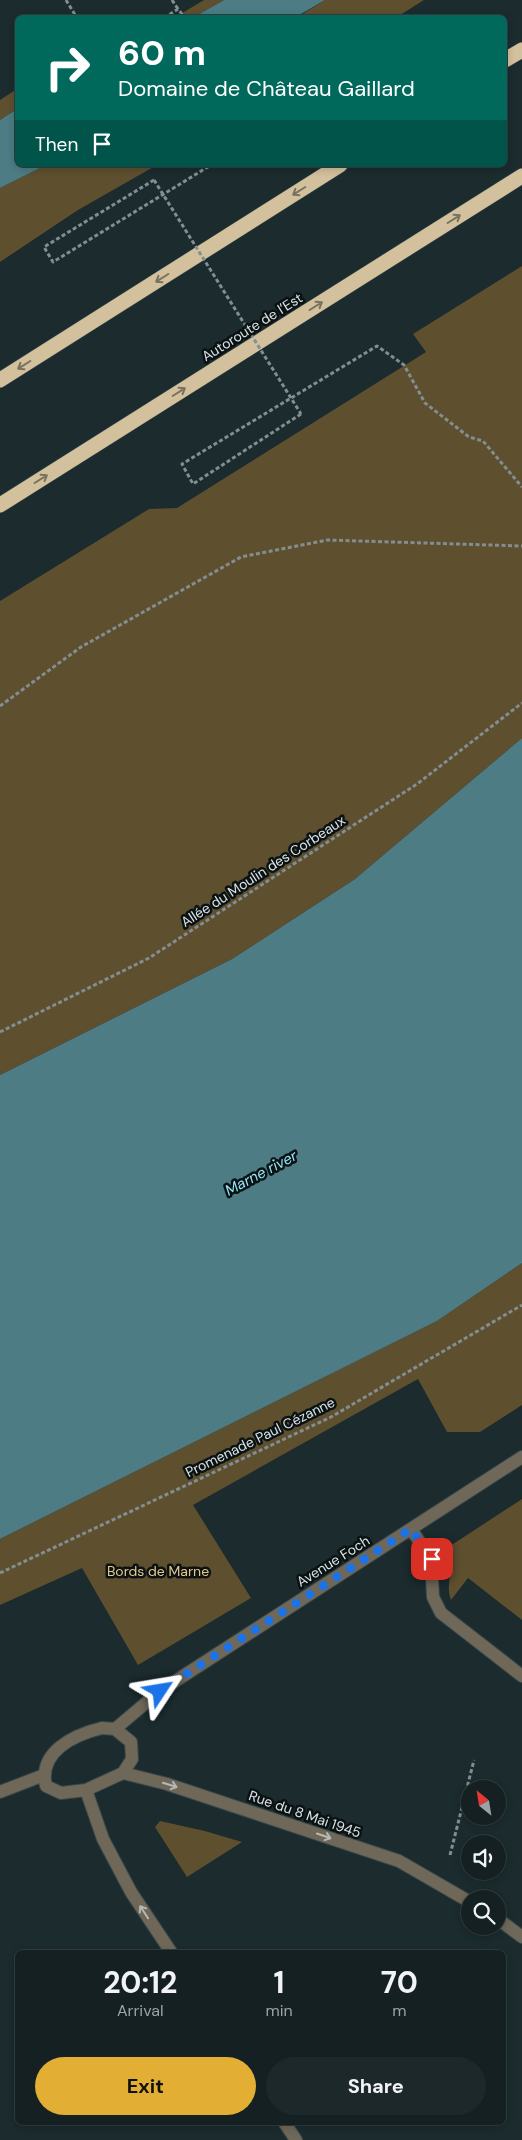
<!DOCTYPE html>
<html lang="en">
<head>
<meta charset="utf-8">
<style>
	body { margin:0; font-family:"DM Sans",sans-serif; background:#1d282a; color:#f1f3f6; height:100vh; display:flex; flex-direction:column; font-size:19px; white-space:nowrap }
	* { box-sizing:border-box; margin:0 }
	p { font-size:16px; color:#9da3a5 }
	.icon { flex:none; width:28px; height:28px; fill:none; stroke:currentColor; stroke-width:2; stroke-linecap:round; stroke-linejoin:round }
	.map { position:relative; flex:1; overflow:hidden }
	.drawer { position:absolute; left:15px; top:1950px; width:491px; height:175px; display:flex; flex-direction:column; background:#142022; border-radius:8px; box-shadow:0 2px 8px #0003,0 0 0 1px #333e40 }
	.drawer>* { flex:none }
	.guide { position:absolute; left:15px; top:15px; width:492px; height:152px; border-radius:8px; box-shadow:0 2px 8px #0003,0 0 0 1px #333e40; background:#00695c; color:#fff; overflow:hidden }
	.needle { width:32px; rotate:330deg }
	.tools { position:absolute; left:461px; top:1780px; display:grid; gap:10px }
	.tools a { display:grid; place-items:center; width:45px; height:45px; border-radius:50%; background:#142022; box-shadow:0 2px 8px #0003,0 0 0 1px #333e40; font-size:25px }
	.pin { position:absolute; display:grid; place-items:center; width:42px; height:42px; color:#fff; margin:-21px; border-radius:10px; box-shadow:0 2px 8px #0006 }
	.me { position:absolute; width:55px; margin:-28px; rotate:57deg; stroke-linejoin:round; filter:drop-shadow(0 0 4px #0008) }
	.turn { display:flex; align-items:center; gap:18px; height:105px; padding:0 20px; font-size:22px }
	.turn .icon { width:65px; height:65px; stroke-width:2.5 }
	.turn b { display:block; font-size:35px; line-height:42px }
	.then { display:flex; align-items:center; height:48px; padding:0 20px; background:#0003; gap:10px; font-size:19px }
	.eta { display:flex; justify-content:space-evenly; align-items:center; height:85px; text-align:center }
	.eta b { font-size:30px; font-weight:700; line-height:35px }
	.primary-button { display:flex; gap:10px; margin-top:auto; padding:10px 20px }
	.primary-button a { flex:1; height:58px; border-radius:30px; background:#e3ae34; color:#111; font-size:20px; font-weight:700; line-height:58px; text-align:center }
	.primary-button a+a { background:#1d282a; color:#f1f3f6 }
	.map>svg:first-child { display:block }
</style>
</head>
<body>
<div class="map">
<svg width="522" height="2140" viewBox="0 0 522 2140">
	<rect width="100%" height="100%" fill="#1b2b2e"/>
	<path fill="#5e4f2f" d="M 204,0 L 224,0 L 194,17 L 174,18 Z
		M 325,0 L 424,0 L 397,17 L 296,18 Z
		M 17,89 L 17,109 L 0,120 L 0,100 Z
		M 46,165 L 157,165 L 78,210 L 0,262 L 0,188 Z
		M 522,266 L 522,738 L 355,879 L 232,959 L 0,1075 L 0,601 L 149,509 L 177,508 L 426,352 L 413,334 Z
		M 522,1263 L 522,1405 L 480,1432 L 447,1432 L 418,1379 L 193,1505 L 251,1598 L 138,1665 L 82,1568 L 0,1605 L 0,1539 L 437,1321 Z
		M 522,1499 L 522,1620 L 468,1578 L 451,1600 C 444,1582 457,1565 447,1548 Z
		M 160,1821 L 205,1831 L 242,1842 L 187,1877 L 155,1827 Z"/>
	<path fill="#4d7c85" d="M 224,0 L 325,0 L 296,17 L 194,17 Z
		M 17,109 L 18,165 L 46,165 L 0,188 L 0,120 Z
		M 522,738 L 522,1263 L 437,1321 L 0,1539 L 0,1075 L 232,959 L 355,879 Z"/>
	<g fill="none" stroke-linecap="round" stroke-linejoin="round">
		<defs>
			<path id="minor" d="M 411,1529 L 431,1559 L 433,1597 L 441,1613 L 522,1676
				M 102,1728 L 115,1729 L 131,1742 L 132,1759 L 123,1773 L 86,1790 L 61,1793 L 46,1786 C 38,1752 73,1735 102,1728 Z
				M 115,1729 L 160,1691 L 522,1457
				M 123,1773 L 167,1784 L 399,1861 L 470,1902
				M 86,1790 L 103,1839 L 131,1892 L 171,1952
				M 0,1792 L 44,1775
				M 498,1919 L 522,1937
				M 284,2122 L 296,2140"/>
			<path id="highway" d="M 505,60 L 522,50
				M 0,380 L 340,165
				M 0,505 L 522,176"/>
		</defs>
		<use href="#minor" stroke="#3a484b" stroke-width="14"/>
		<use href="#highway" stroke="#3a484b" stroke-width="16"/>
		<path stroke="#828e91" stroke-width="3" stroke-dasharray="4 2.5" stroke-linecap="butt" d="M 66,0 L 77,18
			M 172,0 L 178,9
			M 164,18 L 178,9 L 185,18
			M 154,180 L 44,247 L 53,262 L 211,165
			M 301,414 L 193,484 L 182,464 L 377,346 L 404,365 L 425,403 L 469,437 L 483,441 L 522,487
			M 0,706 L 81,647 L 241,557 L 327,540 L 522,546
			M 0,1032 L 149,958 L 417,784 L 522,703
			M 0,1573 L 331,1417 L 522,1305
			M 450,1855 L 474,1760"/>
		<use href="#minor" stroke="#6f6859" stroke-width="12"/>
		<use href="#highway" stroke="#d3c09c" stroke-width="15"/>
		<path stroke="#828e91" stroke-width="3" stroke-dasharray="4 2.5" stroke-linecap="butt" d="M 154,180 L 301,414"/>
	</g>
	<defs><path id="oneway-shaft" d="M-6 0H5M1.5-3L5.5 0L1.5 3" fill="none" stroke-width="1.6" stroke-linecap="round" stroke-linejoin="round" transform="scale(1.25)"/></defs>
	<g stroke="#79725e">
		<use href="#oneway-shaft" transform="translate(299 191) rotate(148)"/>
		<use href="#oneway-shaft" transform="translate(454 219) rotate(-32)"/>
		<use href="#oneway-shaft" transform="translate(162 278) rotate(148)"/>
		<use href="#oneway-shaft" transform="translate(316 306) rotate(-32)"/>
		<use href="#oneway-shaft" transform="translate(24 365) rotate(148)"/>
		<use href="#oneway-shaft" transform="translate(179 392) rotate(-32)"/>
		<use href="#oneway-shaft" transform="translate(41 479) rotate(-32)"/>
	</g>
	<g stroke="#b5b8b4">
		<use href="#oneway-shaft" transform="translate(170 1785) rotate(17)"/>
		<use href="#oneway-shaft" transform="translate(324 1836) rotate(19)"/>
		<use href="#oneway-shaft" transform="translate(144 1912) rotate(-123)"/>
	</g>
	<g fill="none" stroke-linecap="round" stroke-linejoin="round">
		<path stroke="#1a73e8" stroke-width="9" stroke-dasharray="0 16.2" d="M 160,1691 L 411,1529 L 432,1559"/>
	</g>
	<g text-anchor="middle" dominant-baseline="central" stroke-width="5" stroke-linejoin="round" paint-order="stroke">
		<g font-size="14" fill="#dae3e5" stroke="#0b1213">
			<text transform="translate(252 327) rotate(-32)">Autoroute de l’Est</text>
			<text transform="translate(263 871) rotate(-33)">Allée du Moulin des Corbeaux</text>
			<text transform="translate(260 1437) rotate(-26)">Promenade Paul Cézanne</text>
			<text transform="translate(333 1561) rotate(-32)">Avenue Foch</text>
			<text transform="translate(305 1814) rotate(19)">Rue du 8 Mai 1945</text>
		</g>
		<g font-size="14" fill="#e6c88d" stroke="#0b1213">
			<text x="158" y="1571">Bords de Marne</text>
		</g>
		<g font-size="15" font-style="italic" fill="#93e6f5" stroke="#0b1213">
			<text transform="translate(261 1173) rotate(-28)">Marne river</text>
		</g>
	</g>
</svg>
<div class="tools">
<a><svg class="needle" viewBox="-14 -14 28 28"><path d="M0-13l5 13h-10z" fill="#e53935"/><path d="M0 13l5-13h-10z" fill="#9da3a5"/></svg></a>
<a><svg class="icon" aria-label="sound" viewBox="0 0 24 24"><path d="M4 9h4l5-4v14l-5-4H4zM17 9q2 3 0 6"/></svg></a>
<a><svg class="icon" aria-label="search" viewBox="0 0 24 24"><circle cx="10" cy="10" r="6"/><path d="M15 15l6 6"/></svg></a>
</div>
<div class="pin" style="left:432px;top:1559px;background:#d93025"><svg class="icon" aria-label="arrive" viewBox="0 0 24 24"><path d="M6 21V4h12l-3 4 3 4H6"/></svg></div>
<svg class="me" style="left:160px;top:1691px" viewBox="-20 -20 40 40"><path d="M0-17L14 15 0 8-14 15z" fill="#1a73e8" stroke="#fff" stroke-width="4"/></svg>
<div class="guide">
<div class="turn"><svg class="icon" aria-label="right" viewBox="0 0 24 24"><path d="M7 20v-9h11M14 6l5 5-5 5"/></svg><div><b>60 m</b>Domaine de Château Gaillard</div></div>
<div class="then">Then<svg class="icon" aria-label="arrive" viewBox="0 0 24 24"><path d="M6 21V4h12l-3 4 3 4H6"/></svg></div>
</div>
<section class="drawer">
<div class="eta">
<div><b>20:12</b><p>Arrival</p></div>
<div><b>1</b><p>min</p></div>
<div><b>70</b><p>m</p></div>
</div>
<div class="primary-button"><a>Exit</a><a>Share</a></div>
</section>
</div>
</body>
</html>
